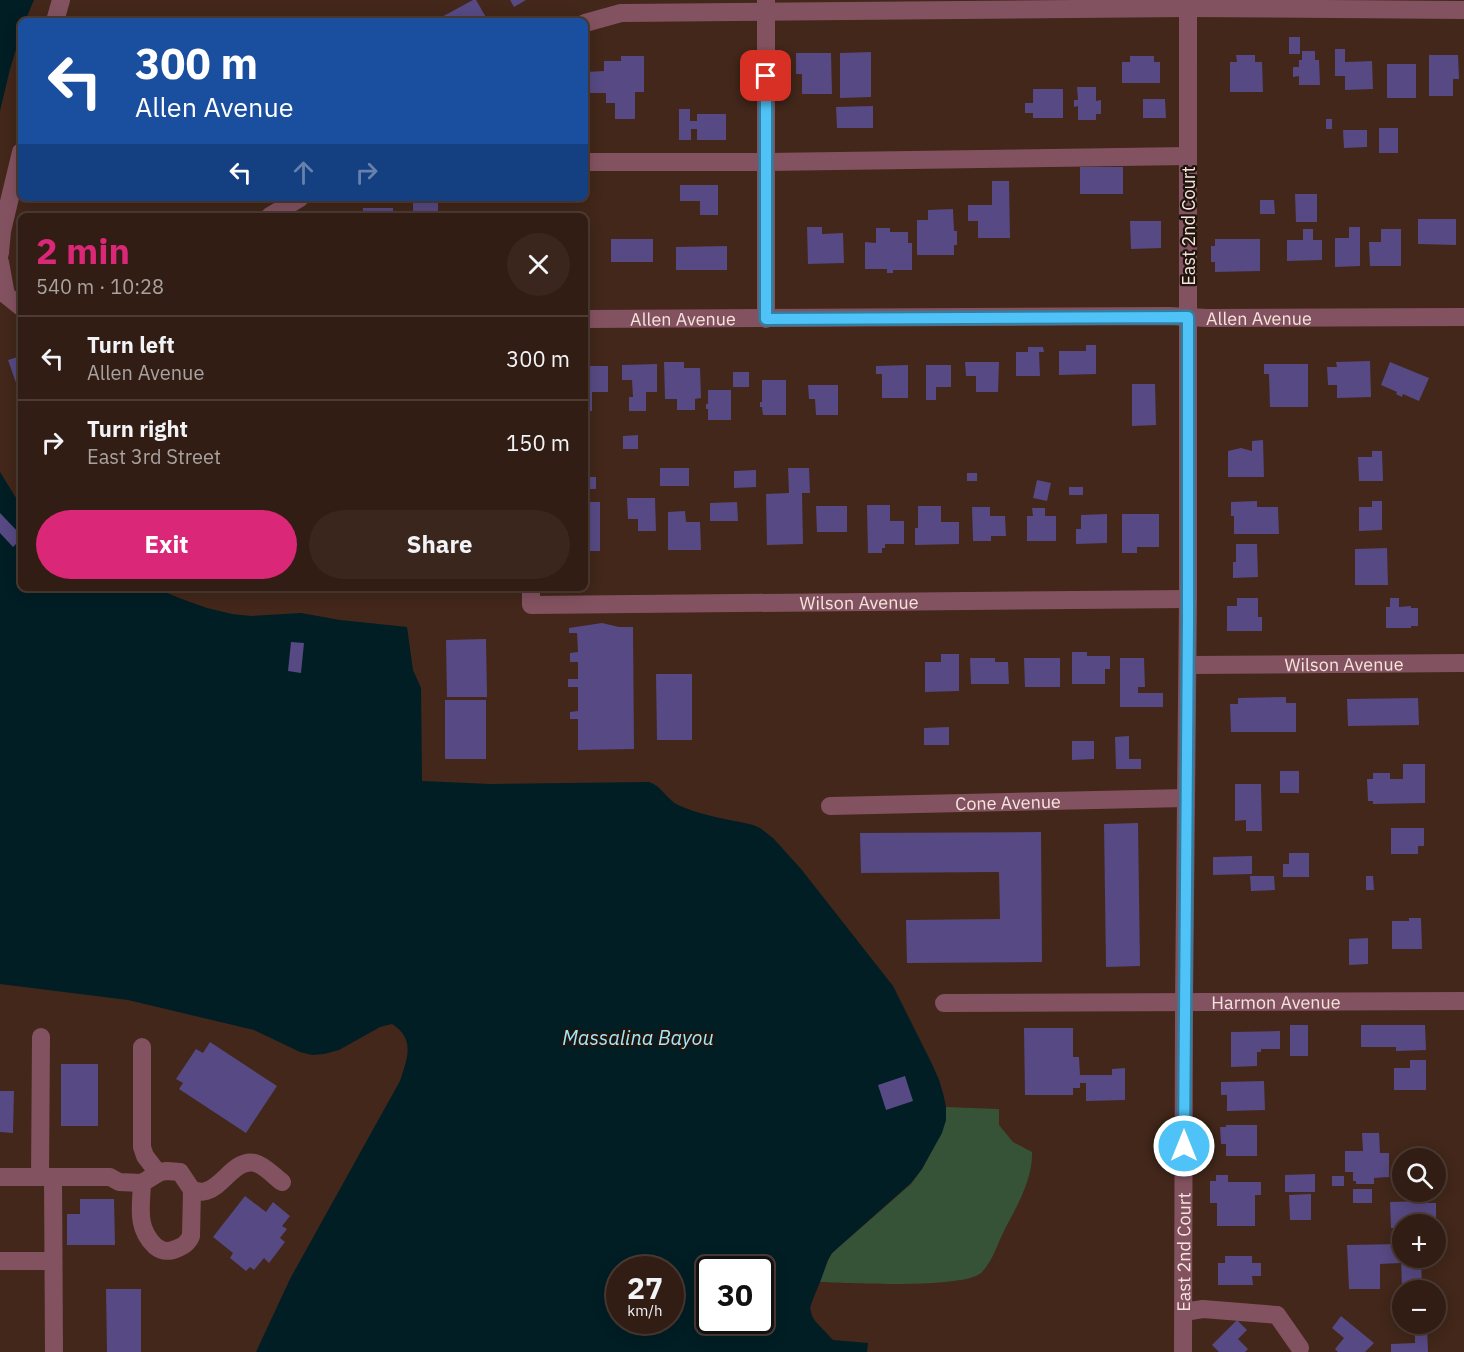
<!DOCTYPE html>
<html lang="en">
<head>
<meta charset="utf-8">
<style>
	body { margin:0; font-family:"IBM Plex Sans",sans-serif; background:#3a261d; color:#f1f3f6; height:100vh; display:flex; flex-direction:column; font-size:22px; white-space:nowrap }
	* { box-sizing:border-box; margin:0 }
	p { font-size:20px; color:#a8a2a0 }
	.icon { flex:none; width:33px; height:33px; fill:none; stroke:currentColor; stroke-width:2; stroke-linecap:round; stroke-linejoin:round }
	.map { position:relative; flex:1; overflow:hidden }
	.sheet { position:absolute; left:18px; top:213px; width:570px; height:378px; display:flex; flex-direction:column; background:#321d14; border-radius:9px; box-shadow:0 3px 15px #0003,0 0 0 2px #4d3b34 }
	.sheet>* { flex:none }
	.guide { position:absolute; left:18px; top:18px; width:570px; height:183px; border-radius:9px; box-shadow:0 3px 15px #0003,0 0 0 2px #4d3b34; background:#1a4fa0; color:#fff; overflow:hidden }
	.buttons { position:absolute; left:1392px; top:1148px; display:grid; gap:12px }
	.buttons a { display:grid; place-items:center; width:54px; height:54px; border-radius:50%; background:#321d14; box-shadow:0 3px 15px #0003,0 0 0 2px #4d3b34; font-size:30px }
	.speed { position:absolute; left:606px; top:1256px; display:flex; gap:12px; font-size:30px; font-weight:700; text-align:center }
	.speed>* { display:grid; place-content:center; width:78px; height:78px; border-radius:50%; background:#321d14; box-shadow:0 3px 15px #0003,0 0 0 2px #4d3b34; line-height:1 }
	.speed small { font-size:15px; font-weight:400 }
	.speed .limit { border:3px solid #111; border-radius:9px; background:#fff; color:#111 }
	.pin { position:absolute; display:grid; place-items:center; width:51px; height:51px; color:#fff; margin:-26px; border-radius:12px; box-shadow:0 3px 9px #0006 }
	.me { position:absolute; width:66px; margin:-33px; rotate:0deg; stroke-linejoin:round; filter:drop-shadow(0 0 4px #0008) }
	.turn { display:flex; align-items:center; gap:21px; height:126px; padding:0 18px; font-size:27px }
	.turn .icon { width:78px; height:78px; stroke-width:2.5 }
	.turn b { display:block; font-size:42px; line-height:51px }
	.lanes { display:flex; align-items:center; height:57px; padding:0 18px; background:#0003; justify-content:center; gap:30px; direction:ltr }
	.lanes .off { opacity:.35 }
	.round { display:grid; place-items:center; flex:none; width:63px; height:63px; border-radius:32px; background:#3a261d }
	.overview { display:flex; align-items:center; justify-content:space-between; height:102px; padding:0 18px }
	h1 { font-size:36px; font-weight:800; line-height:45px; color:#db2777 }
	.primary-button { display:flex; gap:12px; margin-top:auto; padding:12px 18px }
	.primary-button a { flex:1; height:69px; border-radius:36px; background:#db2777; color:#fff; font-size:24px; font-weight:800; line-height:69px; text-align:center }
	.primary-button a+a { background:#3a261d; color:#f1f3f6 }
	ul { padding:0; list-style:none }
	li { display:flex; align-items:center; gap:18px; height:84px; padding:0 18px; border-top:2px solid #4d3b34 }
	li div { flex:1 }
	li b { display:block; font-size:22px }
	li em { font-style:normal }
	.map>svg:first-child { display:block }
</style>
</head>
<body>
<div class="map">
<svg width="1464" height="1352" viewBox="0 0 1464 1352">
	<rect width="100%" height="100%" fill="#42271a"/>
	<path fill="#365338" d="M 946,1107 L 999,1109 L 999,1125 L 1013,1142 L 1032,1152 C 1033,1177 1019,1203 1007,1225 C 999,1239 993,1262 981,1273 C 962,1289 849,1283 820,1282 L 828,1260 L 832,1253 L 911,1184 L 922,1169 L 946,1120 Z"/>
	<path fill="#011e24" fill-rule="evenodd" d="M 0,0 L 34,0 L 25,21 L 21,21 L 21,33 L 10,69 L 0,111 Z
		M 0,472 L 21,506 L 21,588 L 156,588 L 179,598 L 207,608 L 232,614 L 251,616 L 301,613 L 340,620 L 407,627 L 413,670 L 421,688 L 422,781 L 490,784 L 649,782 C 662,786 667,800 678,805 C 702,816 728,819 753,825 L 760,828 L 773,838 L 801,869 L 893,986 L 932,1064 L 939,1080 L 943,1093 L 946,1107 L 946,1120 L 942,1133 L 922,1169 L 911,1183 L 832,1253 L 828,1260 L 820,1282 L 813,1299 L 810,1308 L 812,1316 L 815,1321 L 833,1340 L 868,1343 L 867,1352 L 256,1352 L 290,1279 L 400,1081 C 407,1059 416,1039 392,1024 L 380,1027 L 339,1050 L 324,1054 L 312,1055 L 300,1052 L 254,1030 L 128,1000 L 0,984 ZM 620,1269 L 670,1269 L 670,1320 L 620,1320 ZM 710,1269 L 760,1269 L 760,1320 L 710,1320 Z"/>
	<path fill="#574983" d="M 473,0 L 476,0 L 487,19 L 483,21 L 439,21 L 438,19 Z
		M 510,0 L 526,0 L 514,7 Z
		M 1289,37 L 1300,37 L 1300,54 L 1289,54 Z
		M 1335,49 L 1345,49 L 1345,62 L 1372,61 L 1373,89 L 1345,90 L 1345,76 L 1335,76 Z
		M 1302,51 L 1315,51 L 1315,60 L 1319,60 L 1320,85 L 1299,85 L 1299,76 L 1293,77 L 1293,67 L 1299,67 L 1299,60 L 1302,60 Z
		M 871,52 L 871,97 L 840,98 L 840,53 Z
		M 796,53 L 831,53 L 832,94 L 802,94 L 802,74 L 796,74 Z
		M 1236,55 L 1255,55 L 1255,62 L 1262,62 L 1263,92 L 1230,92 L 1230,62 L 1237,62 Z
		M 1429,55 L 1458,55 L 1459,79 L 1453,79 L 1453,96 L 1429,96 Z
		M 621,56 L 644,56 L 644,92 L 635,92 L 635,119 L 615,119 L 615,103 L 606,103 L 606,93 L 587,93 L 587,72 L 604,71 L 604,61 L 621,61 Z
		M 1130,56 L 1154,56 L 1154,62 L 1160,62 L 1160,83 L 1122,83 L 1122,62 L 1130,62 Z
		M 1387,64 L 1416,64 L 1416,98 L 1387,98 Z
		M 1077,87 L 1096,87 L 1096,101 L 1101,100 L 1101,114 L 1096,114 L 1096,120 L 1078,120 L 1078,106 L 1074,107 L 1074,100 L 1078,100 Z
		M 1033,89 L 1063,89 L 1063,118 L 1033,118 L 1033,113 L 1025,113 L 1025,103 L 1033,103 Z
		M 1143,99 L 1165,99 L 1166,118 L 1143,118 Z
		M 873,106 L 873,128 L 837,128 L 836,107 Z
		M 679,109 L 690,109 L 690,121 L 697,121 L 697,114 L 726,114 L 726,140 L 697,140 L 697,129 L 691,129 L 691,140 L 679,140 Z
		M 1326,119 L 1332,119 L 1332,129 L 1326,129 Z
		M 1379,128 L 1398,128 L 1398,153 L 1379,153 Z
		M 1343,130 L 1367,130 L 1367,147 L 1344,148 Z
		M 1080,167 L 1123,167 L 1123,194 L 1080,194 Z
		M 992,181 L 1009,181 L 1010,238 L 978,238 L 978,221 L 968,221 L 968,205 L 992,205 Z
		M 680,185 L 718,185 L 718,215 L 700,215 L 700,201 L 680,201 Z
		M 1295,194 L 1317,194 L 1317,222 L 1296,222 Z
		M 413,199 L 438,199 L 438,216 L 413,216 Z
		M 1260,200 L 1274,200 L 1275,214 L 1260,214 Z
		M 363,208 L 393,208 L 393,216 L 363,216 Z
		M 953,209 L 954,231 L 957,231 L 957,245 L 954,245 L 954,255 L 917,255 L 917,220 L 928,220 L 928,210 Z
		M 52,211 L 53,216 L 38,216 L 38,213 Z
		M 1418,219 L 1456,219 L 1456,245 L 1418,244 Z
		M 1130,221 L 1161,221 L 1161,248 L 1131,249 Z
		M 807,227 L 822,227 L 822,234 L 843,233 L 844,263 L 808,264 Z
		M 1349,227 L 1360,227 L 1360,266 L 1335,267 L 1335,238 L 1349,238 Z
		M 876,228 L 890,228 L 890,232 L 908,232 L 908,243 L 912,243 L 912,270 L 893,270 L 893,273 L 887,273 L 887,269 L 865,269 L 865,242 L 876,243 Z
		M 1303,229 L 1313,229 L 1313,240 L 1322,240 L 1322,260 L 1287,261 L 1287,240 L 1303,240 Z
		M 1381,229 L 1401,229 L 1401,266 L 1370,266 L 1369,242 L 1381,242 Z
		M 611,239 L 653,239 L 653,262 L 611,262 Z
		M 1215,239 L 1260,239 L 1260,271 L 1215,272 L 1215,262 L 1211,262 L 1211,246 L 1215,246 Z
		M 727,246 L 727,270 L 676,270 L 676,247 Z
		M 1086,345 L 1096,345 L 1096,374 L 1059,375 L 1059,351 L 1086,351 Z
		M 1028,347 L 1043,347 L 1044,352 L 1039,352 L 1040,376 L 1016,376 L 1016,352 L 1028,352 Z
		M 21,356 L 21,397 L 8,360 Z
		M 1370,361 L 1371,397 L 1337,398 L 1337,385 L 1328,385 L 1327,367 L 1337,367 L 1336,362 Z
		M 664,362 L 684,362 L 684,368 L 700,368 L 701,398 L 695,399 L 695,410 L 677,410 L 677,399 L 665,399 Z
		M 965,362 L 999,362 L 998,392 L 976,392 L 976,376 L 966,376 Z
		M 1390,362 L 1429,378 L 1419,401 L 1403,394 L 1402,397 L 1396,394 L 1397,392 L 1381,385 Z
		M 657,364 L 657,392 L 646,392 L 646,411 L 629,411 L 629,397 L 633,397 L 632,380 L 622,380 L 622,365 Z
		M 1264,364 L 1308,364 L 1308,407 L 1270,407 L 1269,374 L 1264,374 Z
		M 908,365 L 908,398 L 882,398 L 882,374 L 876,374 L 876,366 Z
		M 926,365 L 951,365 L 951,387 L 936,387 L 936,400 L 926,400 Z
		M 585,366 L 608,366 L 608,392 L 592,392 L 592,411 L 585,411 Z
		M 733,372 L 749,372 L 749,387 L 733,387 Z
		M 762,380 L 786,380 L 786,415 L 763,415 L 762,407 L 760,407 L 760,402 L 762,402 Z
		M 1132,384 L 1155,384 L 1156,425 L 1132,426 Z
		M 808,385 L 838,385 L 838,415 L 816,415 L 815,399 L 809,399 Z
		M 708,390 L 731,390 L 731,420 L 708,420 L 708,409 L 706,409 L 706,404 L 708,404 Z
		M 638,435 L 638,449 L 623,449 L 623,436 Z
		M 1263,440 L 1264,477 L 1228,477 L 1228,451 L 1241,448 L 1252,451 L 1252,441 Z
		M 1372,451 L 1382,451 L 1383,481 L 1359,481 L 1358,457 L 1372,457 Z
		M 660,468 L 689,468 L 689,486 L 660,486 Z
		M 788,468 L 809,468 L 810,493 L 802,493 L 803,544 L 767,545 L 766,494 L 789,493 Z
		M 756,470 L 756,487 L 734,488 L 734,471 Z
		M 967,473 L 977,473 L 977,481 L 967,481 Z
		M 585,477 L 596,477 L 596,489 L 585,489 Z
		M 1037,480 L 1051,483 L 1047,501 L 1033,498 Z
		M 1069,487 L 1083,487 L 1083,495 L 1069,495 Z
		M 627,498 L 655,498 L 656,531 L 638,531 L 638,519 L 628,519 Z
		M 1257,501 L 1257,507 L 1278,507 L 1279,534 L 1234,534 L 1234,516 L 1231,516 L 1231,502 Z
		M 1372,501 L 1382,501 L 1382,530 L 1359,531 L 1359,507 L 1372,507 Z
		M 585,502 L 600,502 L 600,551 L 588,551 L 587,541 L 585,541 Z
		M 737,502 L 738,521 L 710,521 L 710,503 Z
		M 867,505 L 890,505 L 890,521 L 904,521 L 904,544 L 885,544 L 885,548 L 882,548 L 882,553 L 868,553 Z
		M 816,506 L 847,506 L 847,532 L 817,532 Z
		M 918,506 L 941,506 L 941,522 L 959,522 L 959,544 L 915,545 L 915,528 L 918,528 Z
		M 972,507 L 990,507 L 990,516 L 1005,516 L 1006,536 L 991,536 L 991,541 L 973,541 Z
		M 1032,508 L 1045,508 L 1045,516 L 1056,516 L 1056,541 L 1027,541 L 1027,516 L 1033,516 Z
		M 685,511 L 686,522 L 700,522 L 701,550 L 668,550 L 668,512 Z
		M 0,513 L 21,535 L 21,539 L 13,547 L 0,533 Z
		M 1107,514 L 1107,543 L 1076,544 L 1076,529 L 1081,529 L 1081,515 Z
		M 1122,514 L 1159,514 L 1159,547 L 1137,547 L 1137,553 L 1122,553 Z
		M 1236,544 L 1257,544 L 1258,577 L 1233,578 L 1233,562 L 1236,562 Z
		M 1387,548 L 1388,585 L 1355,585 L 1355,549 Z
		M 1237,598 L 1258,598 L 1258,617 L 1262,617 L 1262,631 L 1227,631 L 1227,606 L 1237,606 Z
		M 1390,598 L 1399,598 L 1399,607 L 1411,606 L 1411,608 L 1418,608 L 1418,626 L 1411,626 L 1411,628 L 1386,628 L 1386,607 L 1390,607 Z
		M 602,623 L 619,627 L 633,627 L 634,749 L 578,750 L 578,719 L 570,719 L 570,712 L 578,711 L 578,687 L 568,687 L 568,679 L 578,679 L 578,662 L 570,662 L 570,653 L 578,652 L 577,633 L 569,633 L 569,628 Z
		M 486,639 L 487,697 L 447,697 L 446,640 Z
		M 291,642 L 304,643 L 301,673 L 288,671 Z
		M 1072,652 L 1087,652 L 1087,656 L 1110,656 L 1110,669 L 1105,669 L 1105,684 L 1072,684 Z
		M 941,654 L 959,654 L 959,691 L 925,692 L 925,662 L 941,662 Z
		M 970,658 L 995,658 L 995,662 L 1008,662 L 1009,684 L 971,684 Z
		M 1024,658 L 1060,658 L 1060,687 L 1025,687 Z
		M 1120,658 L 1144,658 L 1145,687 L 1138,687 L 1138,693 L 1163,693 L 1163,707 L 1120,707 Z
		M 656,674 L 692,674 L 692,740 L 657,740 Z
		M 1286,697 L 1286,703 L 1296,703 L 1296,732 L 1231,732 L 1230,704 L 1238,704 L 1238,698 Z
		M 1418,698 L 1419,725 L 1348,726 L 1347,699 Z
		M 445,700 L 486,700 L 486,759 L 445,759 Z
		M 949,727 L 949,745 L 924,745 L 924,728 Z
		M 1129,736 L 1129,759 L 1141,759 L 1141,769 L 1116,769 L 1115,737 Z
		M 1072,741 L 1094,741 L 1094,759 L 1072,760 Z
		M 1403,764 L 1425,764 L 1425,803 L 1373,804 L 1373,801 L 1368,801 L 1367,779 L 1373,779 L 1373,773 L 1390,773 L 1390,779 L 1403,779 Z
		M 1280,771 L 1299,771 L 1299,793 L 1280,793 Z
		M 1235,784 L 1261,784 L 1262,831 L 1246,831 L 1246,820 L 1235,821 Z
		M 1138,823 L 1140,966 L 1106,967 L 1104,824 Z
		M 1391,828 L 1424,828 L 1424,846 L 1418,846 L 1418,854 L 1391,854 Z
		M 1041,832 L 1042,962 L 907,963 L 906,920 L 1000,919 L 999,872 L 861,873 L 860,833 Z
		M 1289,853 L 1309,853 L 1309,877 L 1283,877 L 1283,864 L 1289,864 Z
		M 1252,856 L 1252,874 L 1213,875 L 1213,857 Z
		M 1250,876 L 1274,876 L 1275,890 L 1251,891 Z
		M 1366,876 L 1373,876 L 1374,890 L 1366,890 Z
		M 1409,918 L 1421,918 L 1422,949 L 1392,949 L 1392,921 L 1409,921 Z
		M 1368,938 L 1368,964 L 1349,965 L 1349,939 Z
		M 1290,1025 L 1308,1025 L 1308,1056 L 1290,1056 Z
		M 1361,1025 L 1425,1025 L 1426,1050 L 1396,1051 L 1396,1047 L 1361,1047 Z
		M 1024,1028 L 1073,1028 L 1073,1057 L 1079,1057 L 1080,1075 L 1112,1075 L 1112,1069 L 1125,1068 L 1125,1100 L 1086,1101 L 1086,1083 L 1080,1083 L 1080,1088 L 1073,1088 L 1073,1095 L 1025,1095 Z
		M 1280,1031 L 1280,1049 L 1261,1049 L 1261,1052 L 1257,1052 L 1257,1066 L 1231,1067 L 1231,1032 Z
		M 210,1042 L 277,1086 L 246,1133 L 179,1089 L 183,1083 L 176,1079 L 196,1049 L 203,1053 Z
		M 1410,1060 L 1426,1060 L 1426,1090 L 1394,1090 L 1394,1068 L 1410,1068 Z
		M 61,1064 L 98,1064 L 98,1126 L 61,1126 Z
		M 905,1076 L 913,1101 L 886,1110 L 878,1085 Z
		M 1264,1081 L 1265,1110 L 1227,1111 L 1227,1095 L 1221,1095 L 1221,1082 Z
		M 0,1091 L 14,1091 L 13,1133 L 0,1132 Z
		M 1226,1125 L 1257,1125 L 1257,1156 L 1226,1156 L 1226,1144 L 1221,1144 L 1220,1127 L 1226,1127 Z
		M 1362,1133 L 1379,1133 L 1380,1153 L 1389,1153 L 1389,1177 L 1374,1178 L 1374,1184 L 1356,1184 L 1356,1181 L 1353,1181 L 1353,1172 L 1345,1172 L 1345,1151 L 1363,1151 Z
		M 1315,1174 L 1315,1192 L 1285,1192 L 1285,1175 Z
		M 1216,1175 L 1228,1175 L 1228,1182 L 1261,1182 L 1261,1195 L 1255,1195 L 1255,1226 L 1217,1226 L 1217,1203 L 1210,1203 L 1210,1181 L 1216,1181 Z
		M 1332,1176 L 1344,1176 L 1344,1186 L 1332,1186 Z
		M 1353,1189 L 1372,1189 L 1372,1203 L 1353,1203 Z
		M 1311,1194 L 1311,1220 L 1290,1220 L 1289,1195 Z
		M 245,1196 L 266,1212 L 273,1202 L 290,1216 L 282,1226 L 287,1229 L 280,1238 L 285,1242 L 269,1263 L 264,1258 L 254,1270 L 250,1267 L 246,1271 L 230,1258 L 233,1253 L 213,1237 Z
		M 80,1199 L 114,1199 L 115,1245 L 67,1245 L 67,1214 L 80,1214 Z
		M 1422,1201 L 1422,1203 L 1436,1203 L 1436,1224 L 1402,1224 L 1402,1228 L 1391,1228 L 1390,1202 Z
		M 1400,1244 L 1400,1263 L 1380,1264 L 1380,1289 L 1349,1289 L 1347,1245 Z
		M 1225,1256 L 1252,1256 L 1252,1263 L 1261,1263 L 1261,1276 L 1252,1276 L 1253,1285 L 1218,1285 L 1218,1263 L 1225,1263 Z
		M 1421,1258 L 1422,1288 L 1402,1288 L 1401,1259 Z
		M 106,1289 L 141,1289 L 141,1352 L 107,1352 Z
		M 1341,1316 L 1374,1343 L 1365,1352 L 1338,1352 L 1335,1349 L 1344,1338 L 1332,1328 Z
		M 1237,1320 L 1247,1330 L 1238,1339 L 1248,1349 L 1245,1352 L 1219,1352 L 1212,1345 Z
		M 1415,1328 L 1427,1328 L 1428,1352 L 1391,1352 L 1391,1344 L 1415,1343 Z"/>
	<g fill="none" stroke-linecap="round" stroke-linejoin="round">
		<g stroke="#835260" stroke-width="18">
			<path d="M 766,0 L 766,319"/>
			<path d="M 55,21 L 61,0"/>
			<path d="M 585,23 L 621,13 L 1188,8 L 1464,10"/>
			<path d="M 585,162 L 766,162 L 1188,156"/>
			<path d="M 270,216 L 300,198"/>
			<path d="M 0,253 L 2,231 L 21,152"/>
			<path d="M 0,262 L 6,295 L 21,307"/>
			<path id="s1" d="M 585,319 L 1169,316 L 1207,318 L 1464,317"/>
			<path id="s2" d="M 531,588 L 531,605 L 1188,599"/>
			<path id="s3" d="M 1188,665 L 1464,663"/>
			<path id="s4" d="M 830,806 L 1186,798"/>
			<path id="s5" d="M 944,1003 L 1464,1001"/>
			<path d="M 142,1047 L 142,1147 L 145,1156 L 158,1173"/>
			<path d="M 0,1177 L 110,1177 L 119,1182 L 142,1183 L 160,1172 L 167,1171 L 180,1172 L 192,1190 C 197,1191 201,1193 206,1191 C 224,1186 234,1159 255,1163 C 264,1165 275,1177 282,1182"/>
			<path d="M 40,1177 L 41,1037"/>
			<path d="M 53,1177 L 54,1352"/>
			<path d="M 142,1183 C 141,1207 136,1228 155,1246 C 161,1251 166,1252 173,1250 C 181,1247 187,1245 191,1236 L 192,1190"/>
			<path d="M 0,1261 L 53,1261"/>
			<path d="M 1184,1312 L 1203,1309 L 1277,1315 L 1300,1348"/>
			<path id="s6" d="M 1183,1352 L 1184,1003 L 1188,599 L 1188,0"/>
		</g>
	</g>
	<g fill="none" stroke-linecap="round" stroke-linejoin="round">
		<defs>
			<path id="route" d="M 766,76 L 766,319 L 1188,317 L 1188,621 L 1184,1146"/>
		</defs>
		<use href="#route" stroke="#337fa1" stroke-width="15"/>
		<use href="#route" stroke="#4fc3f7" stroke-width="10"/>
	</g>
	<g text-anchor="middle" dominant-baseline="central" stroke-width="4.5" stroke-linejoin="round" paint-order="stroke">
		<g font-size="18" fill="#f6e4db" stroke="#20140e">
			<text transform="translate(1188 226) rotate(-90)">East 2nd Court</text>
			<text stroke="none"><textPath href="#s1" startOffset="674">Allen Avenue</textPath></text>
			<text stroke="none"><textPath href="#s1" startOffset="98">Allen Avenue</textPath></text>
			<text stroke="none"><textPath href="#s2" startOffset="345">Wilson Avenue</textPath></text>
			<text stroke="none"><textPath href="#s3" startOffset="156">Wilson Avenue</textPath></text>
			<text stroke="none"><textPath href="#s4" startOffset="178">Cone Avenue</textPath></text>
			<text stroke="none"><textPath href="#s5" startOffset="332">Harmon Avenue</textPath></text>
			<text stroke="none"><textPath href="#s6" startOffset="100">East 2nd Court</textPath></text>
		</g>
		<g font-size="20" font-style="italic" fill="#a2e8fa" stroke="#20140e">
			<text x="638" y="1037">Massalina Bayou</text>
		</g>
	</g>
</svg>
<div class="buttons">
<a><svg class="icon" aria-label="search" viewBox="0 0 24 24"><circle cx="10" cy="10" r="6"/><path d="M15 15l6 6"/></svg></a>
<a>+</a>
<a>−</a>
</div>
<div class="speed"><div>27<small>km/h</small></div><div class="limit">30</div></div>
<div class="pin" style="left:766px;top:76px;background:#d93025"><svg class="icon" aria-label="arrive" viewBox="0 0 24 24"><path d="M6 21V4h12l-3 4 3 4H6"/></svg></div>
<svg class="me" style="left:1184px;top:1146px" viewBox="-20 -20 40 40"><circle r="17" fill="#4fc3f7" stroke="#fff" stroke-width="3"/><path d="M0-11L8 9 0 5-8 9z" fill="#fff"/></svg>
<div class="guide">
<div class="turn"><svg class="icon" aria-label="left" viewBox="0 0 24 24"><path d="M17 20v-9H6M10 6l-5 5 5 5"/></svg><div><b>300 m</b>Allen Avenue</div></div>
<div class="lanes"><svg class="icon" aria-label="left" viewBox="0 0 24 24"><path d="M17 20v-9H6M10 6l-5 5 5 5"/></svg><svg class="icon off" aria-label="ahead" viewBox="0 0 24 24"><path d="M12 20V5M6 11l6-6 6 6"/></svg><svg class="icon off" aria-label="right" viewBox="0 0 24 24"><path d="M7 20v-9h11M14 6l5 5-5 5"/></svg></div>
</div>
<section class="sheet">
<div class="overview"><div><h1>2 min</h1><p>540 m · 10:28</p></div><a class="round"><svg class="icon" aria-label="close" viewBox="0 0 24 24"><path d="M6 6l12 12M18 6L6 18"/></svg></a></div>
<ul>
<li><svg class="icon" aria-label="left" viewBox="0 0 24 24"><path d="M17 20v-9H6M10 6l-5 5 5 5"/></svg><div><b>Turn left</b><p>Allen Avenue</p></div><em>300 m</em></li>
<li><svg class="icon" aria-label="right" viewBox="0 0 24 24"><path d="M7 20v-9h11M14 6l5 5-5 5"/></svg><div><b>Turn right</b><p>East 3rd Street</p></div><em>150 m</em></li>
</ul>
<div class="primary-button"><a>Exit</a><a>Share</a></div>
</section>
</div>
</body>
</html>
